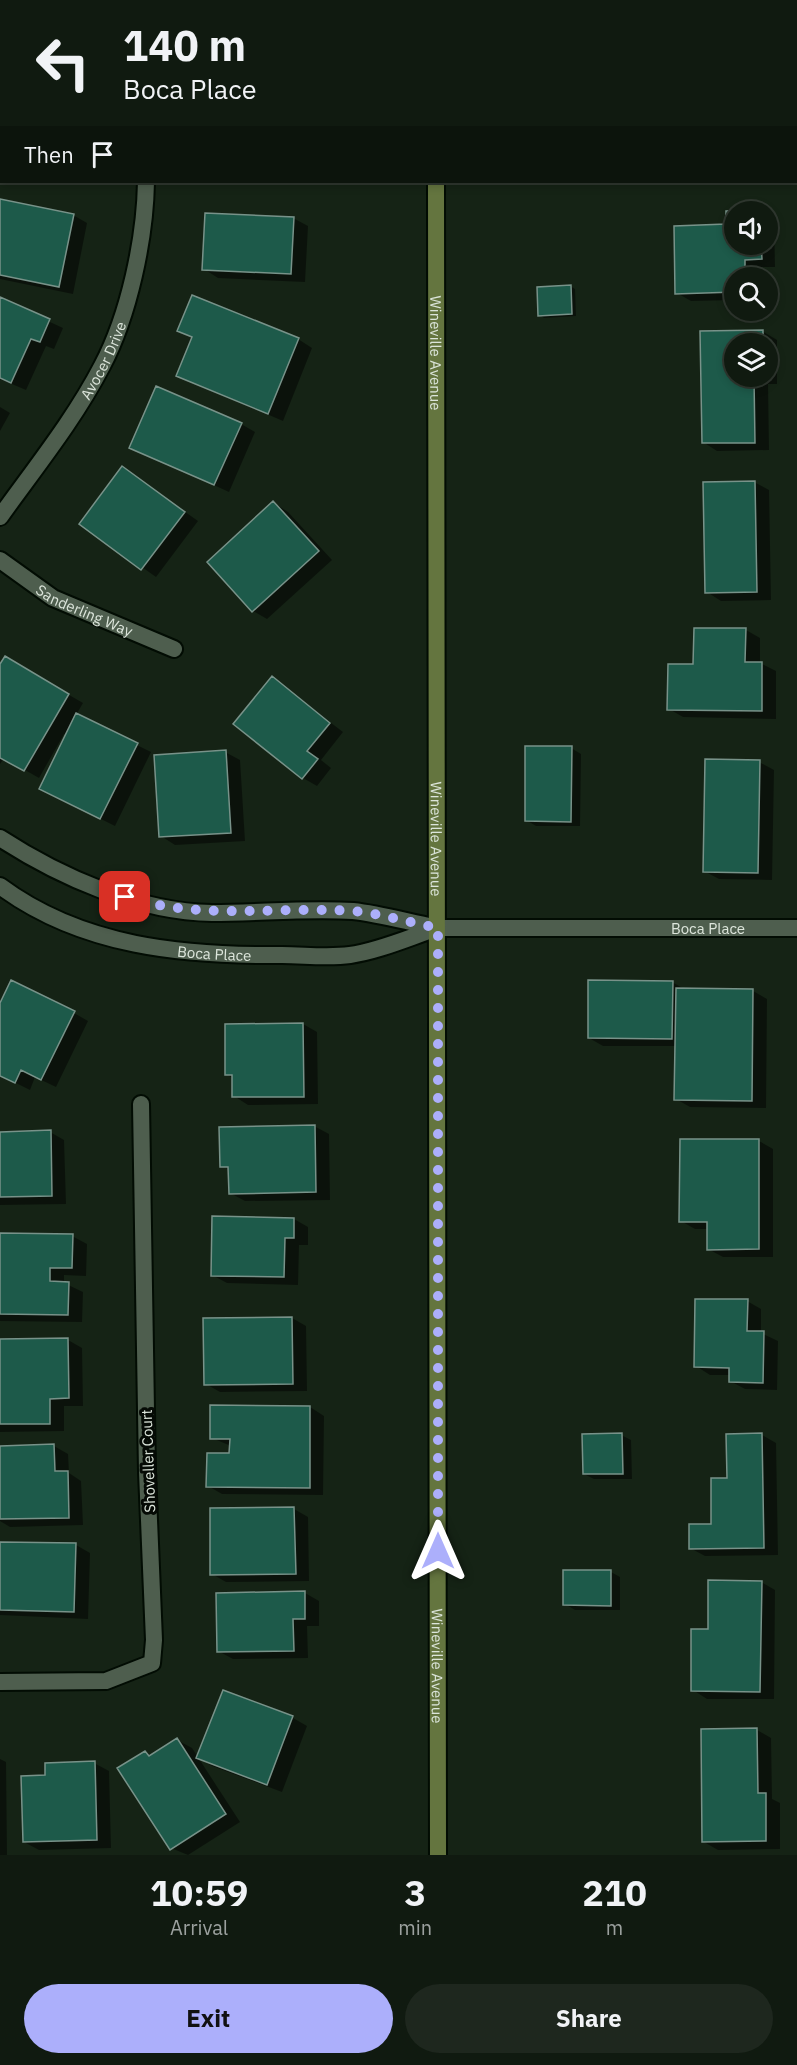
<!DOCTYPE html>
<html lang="en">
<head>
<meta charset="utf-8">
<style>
	body { margin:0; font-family:"IBM Plex Sans",sans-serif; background:#1e271e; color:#f1f3f6; height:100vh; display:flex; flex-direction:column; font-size:22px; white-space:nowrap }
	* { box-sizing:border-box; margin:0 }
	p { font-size:20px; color:#9ca19f }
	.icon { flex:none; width:33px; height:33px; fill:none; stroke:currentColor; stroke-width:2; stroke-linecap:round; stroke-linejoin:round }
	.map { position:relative; height:1855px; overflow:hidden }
	.side { display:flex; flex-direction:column; background:#101a10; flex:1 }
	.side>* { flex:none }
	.banner { position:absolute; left:0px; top:0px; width:798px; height:183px; box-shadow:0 3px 9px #0003,0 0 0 2px #303830; background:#101a10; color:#f1f3f6; overflow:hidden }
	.fabs { position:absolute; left:724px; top:201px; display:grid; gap:12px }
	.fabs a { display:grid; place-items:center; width:54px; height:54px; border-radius:50%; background:#101a10; box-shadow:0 3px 9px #0003,0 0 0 2px #303830; font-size:30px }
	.pin { position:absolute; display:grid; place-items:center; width:51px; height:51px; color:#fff; margin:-26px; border-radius:12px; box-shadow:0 3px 9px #0006 }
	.me { position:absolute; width:66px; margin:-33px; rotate:0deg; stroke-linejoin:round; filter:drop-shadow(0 0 4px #0008) }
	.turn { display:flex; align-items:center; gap:21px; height:126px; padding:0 24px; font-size:27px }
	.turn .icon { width:78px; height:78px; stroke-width:2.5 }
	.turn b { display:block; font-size:42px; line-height:51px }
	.then { display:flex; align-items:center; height:57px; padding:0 24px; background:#0003; gap:12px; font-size:22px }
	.eta { display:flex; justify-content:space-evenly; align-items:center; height:102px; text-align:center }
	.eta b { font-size:36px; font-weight:800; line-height:42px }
	.button { display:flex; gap:12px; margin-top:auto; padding:12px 24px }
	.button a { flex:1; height:69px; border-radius:36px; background:#acaffb; color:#111; font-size:24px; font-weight:800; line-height:69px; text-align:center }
	.button a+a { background:#1e271e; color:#f1f3f6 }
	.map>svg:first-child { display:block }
</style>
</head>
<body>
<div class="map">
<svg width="797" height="1855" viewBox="0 0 797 1855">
	<rect width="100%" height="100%" fill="#152315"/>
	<path fill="#0007" fill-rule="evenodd" d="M 701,0 L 771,0 L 771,2 L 701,2 Z
		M 0,51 L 2,51 L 2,80 L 0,80 Z
		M 0,98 L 2,98 L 0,181 Z
		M 223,182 L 314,182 L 314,185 L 227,184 Z
		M 0,209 L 73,215 L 87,223 L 73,294 L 0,279 Z
		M 735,212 L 735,244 L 768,244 L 768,217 L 774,220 L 775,267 L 759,267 L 759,278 L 735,278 L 735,300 L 691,301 L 677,293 Z
		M 293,218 L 308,226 L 305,282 L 218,278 L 204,269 Z
		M 570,286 L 575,289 L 576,316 L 544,318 L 540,315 Z
		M 0,299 L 63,328 L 54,349 L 46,346 L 26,390 L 0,379 Z
		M 179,330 L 298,339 L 312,348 L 283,421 L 178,376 L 193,338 Z
		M 762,331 L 777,340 L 777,384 L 768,384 L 769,450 L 717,451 L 703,442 L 701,332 ZM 735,344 L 768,344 L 768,376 L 735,376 Z
		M 0,407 L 10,413 L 0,431 Z
		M 241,424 L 255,432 L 229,492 L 131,447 Z
		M 123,468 L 198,521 L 156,577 L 81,524 Z
		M 754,482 L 769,490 L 771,600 L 721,601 L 707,592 Z
		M 274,503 L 288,512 L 332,560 L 267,619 L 253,611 Z
		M 746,630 L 760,638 L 760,663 L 776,671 L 776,719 L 683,717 L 669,709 Z
		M 5,658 L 83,703 L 76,715 L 151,752 L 115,826 L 41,789 L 67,735 L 64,734 L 39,778 L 4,758 L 0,764 L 0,667 Z
		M 272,678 L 343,732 L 321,760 L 331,768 L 317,786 L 303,778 Z
		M 571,748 L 581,754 L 580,826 L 536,826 L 526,820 Z
		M 225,752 L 240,760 L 245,841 L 175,845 L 161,836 Z
		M 759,762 L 774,770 L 772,880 L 719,879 L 704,871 Z
		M 672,982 L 686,990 L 753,991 L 767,999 L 766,1108 L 690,1107 L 676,1099 L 676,1046 L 603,1046 L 589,1038 Z
		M 0,1006 L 74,1013 L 88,1021 L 56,1087 L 35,1077 L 30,1090 L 0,1075 Z
		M 303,1024 L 317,1032 L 318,1104 L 248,1105 L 234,1096 L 234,1079 L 226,1074 Z
		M 314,1126 L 329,1134 L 330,1200 L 245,1201 L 230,1193 L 230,1170 L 222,1166 Z
		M 50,1132 L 64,1140 L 66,1204 L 0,1205 L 0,1133 Z
		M 681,1141 L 759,1141 L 773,1149 L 773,1257 L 723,1257 L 708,1249 L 708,1229 L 695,1229 L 681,1221 Z
		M 294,1219 L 308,1227 L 308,1245 L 299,1245 L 298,1285 L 227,1283 L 212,1275 Z
		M 0,1235 L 72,1236 L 87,1244 L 86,1276 L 64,1275 L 64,1283 L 83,1292 L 82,1322 L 0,1321 Z
		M 747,1301 L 761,1309 L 761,1333 L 778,1341 L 777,1390 L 745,1389 L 730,1381 L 731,1375 L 710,1375 L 696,1366 Z
		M 292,1318 L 306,1326 L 307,1391 L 220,1392 L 206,1384 Z
		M 68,1340 L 82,1348 L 83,1406 L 64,1406 L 64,1431 L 0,1432 L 0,1341 Z
		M 212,1407 L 310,1407 L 324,1416 L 323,1495 L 222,1494 L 208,1486 L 231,1454 L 231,1446 L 212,1438 Z
		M 621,1435 L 631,1440 L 632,1479 L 594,1479 L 584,1474 Z
		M 762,1435 L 776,1443 L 778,1555 L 705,1556 L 690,1548 L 713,1525 L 729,1479 L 728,1436 Z
		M 54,1446 L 68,1454 L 69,1473 L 81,1481 L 83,1525 L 10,1527 L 0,1521 L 0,1447 Z
		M 294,1509 L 308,1517 L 309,1581 L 226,1582 L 212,1574 Z
		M 0,1543 L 76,1545 L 90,1553 L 88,1619 L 0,1615 Z
		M 611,1572 L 620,1577 L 620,1610 L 575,1610 L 565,1604 Z
		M 761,1582 L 775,1590 L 774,1699 L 707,1699 L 693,1690 L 709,1630 Z
		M 305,1593 L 319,1601 L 319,1626 L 307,1626 L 308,1658 L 233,1659 L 218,1651 Z
		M 224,1692 L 293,1718 L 307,1726 L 282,1792 L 212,1766 L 198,1758 Z
		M 757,1730 L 771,1738 L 772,1799 L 780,1803 L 780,1849 L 718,1850 L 704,1842 Z
		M 177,1740 L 192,1748 L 240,1822 L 188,1855 L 171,1848 L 145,1752 L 152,1756 Z
		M 0,1759 L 6,1762 L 7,1855 L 0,1855 Z
		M 94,1763 L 109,1771 L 111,1848 L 39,1850 L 24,1842 L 47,1776 Z"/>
	<path fill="#1d5a4a" stroke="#789289" stroke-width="1.5" d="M 0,96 L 2,96 L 0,173 Z
		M 0,199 L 74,214 L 59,287 L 0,275 Z
		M 760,210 L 735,212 L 735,244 L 761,244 L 762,259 L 745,260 L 745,278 L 735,278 L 735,292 L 675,294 L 674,226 L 726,224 L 726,211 Z
		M 205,213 L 294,217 L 291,274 L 202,270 Z
		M 571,285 L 572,314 L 538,316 L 537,287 Z
		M 192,295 L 299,338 L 268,414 L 176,376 L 192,337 L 177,331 Z
		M 0,297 L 50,319 L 40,342 L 31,339 L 11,383 L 0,378 Z
		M 763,330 L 763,344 L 735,344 L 735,376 L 761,376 L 754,377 L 755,443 L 702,443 L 700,331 Z
		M 156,386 L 242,423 L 214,485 L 129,448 Z
		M 122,466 L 185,512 L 141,570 L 79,524 Z
		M 755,481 L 757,592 L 705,593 L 703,482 Z
		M 273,501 L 319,551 L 252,612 L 207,562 Z
		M 694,628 L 746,628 L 745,662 L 762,662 L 762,711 L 667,710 L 668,664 L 693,664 Z
		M 5,656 L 69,694 L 24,771 L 0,758 L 0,664 Z
		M 272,676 L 330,723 L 307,751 L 318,759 L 302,779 L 233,724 Z
		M 76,713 L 138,743 L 100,819 L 39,789 Z
		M 525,746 L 572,746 L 571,822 L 525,821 Z
		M 226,750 L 231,833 L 159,837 L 154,755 Z
		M 705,759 L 760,760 L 758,873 L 703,872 Z
		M 11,980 L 75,1011 L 41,1080 L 21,1070 L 15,1083 L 0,1076 L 0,1003 Z
		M 588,980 L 673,981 L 672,1039 L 588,1038 Z
		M 676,988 L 753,989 L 752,1101 L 674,1100 Z
		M 303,1023 L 304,1097 L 232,1097 L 232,1075 L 225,1075 L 225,1024 Z
		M 315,1125 L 316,1192 L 229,1194 L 228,1167 L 220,1167 L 219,1127 Z
		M 51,1130 L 52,1196 L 0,1197 L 0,1132 Z
		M 680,1139 L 759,1139 L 759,1249 L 707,1250 L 707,1222 L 679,1222 Z
		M 212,1216 L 294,1218 L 294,1238 L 285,1238 L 284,1277 L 211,1276 Z
		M 0,1233 L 73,1234 L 72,1268 L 50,1268 L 50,1281 L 69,1282 L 68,1315 L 0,1314 Z
		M 695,1299 L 748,1299 L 747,1331 L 764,1331 L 763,1383 L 729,1382 L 729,1368 L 694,1367 Z
		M 292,1317 L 293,1384 L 204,1385 L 203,1318 Z
		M 68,1338 L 69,1398 L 50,1399 L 50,1424 L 0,1424 L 0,1339 Z
		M 210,1405 L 310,1406 L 310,1488 L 206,1487 L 207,1453 L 229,1453 L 230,1439 L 210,1439 Z
		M 622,1433 L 623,1474 L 583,1474 L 582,1434 Z
		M 762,1433 L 764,1548 L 689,1549 L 689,1524 L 711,1524 L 711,1478 L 727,1478 L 726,1434 Z
		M 54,1444 L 55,1471 L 68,1471 L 69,1518 L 0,1519 L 0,1446 Z
		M 294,1507 L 296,1574 L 210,1575 L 210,1508 Z
		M 0,1542 L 76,1543 L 74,1612 L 0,1610 Z
		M 563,1570 L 611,1570 L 611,1606 L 563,1605 Z
		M 708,1580 L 762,1581 L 760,1692 L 691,1691 L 691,1629 L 708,1629 Z
		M 305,1591 L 305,1619 L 293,1619 L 294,1651 L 217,1652 L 216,1593 Z
		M 223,1690 L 293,1716 L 267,1785 L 196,1758 Z
		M 757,1728 L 758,1793 L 766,1793 L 766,1841 L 702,1842 L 701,1729 Z
		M 177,1738 L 226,1814 L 170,1850 L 117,1768 L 145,1751 L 149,1756 Z
		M 95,1761 L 97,1840 L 23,1842 L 21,1776 L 45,1775 L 45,1763 Z"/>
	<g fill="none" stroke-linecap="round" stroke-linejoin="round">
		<defs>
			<g id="minor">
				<path d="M 146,0 L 146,2"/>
				<path id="s1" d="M 0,517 C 35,468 74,420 102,366 C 129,315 145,239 146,182"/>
				<path id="s2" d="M 0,560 L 53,598 L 174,649"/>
				<path id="s3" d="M 438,928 L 797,928"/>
				<path d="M 0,1682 L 106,1681 L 152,1663 L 154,1640 L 147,1472 L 141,1104"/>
			</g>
			<g id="tertiary">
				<path d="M 0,838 C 60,877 139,912 212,913 C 259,913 307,908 353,911 C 380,914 408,922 434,927"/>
				<path id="s4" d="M 0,886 C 82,947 184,956 282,955 C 304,955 328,958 350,955 C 379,951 410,937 438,928"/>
			</g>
			<g id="secondary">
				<path d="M 435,0 L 435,2"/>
				<path id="s5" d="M 436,182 L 438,1855"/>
			</g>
		</defs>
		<use href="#minor" stroke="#020c03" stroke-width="20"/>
		<use href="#tertiary" stroke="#020c03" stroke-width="20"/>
		<use href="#secondary" stroke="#020c03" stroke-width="20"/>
		<use href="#minor" stroke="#4e5e4e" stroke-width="16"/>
		<use href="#tertiary" stroke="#4e5e4e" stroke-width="16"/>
		<use href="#secondary" stroke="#64753f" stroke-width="16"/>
	</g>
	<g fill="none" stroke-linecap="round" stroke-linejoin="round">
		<path stroke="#acaffb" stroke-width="10" stroke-dasharray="0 18" d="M 125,897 C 205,921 272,906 352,911 C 380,913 410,923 438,928 L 438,1551"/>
	</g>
	<g text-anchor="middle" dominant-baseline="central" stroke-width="6" stroke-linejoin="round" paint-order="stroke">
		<g font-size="15" fill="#dce5db" stroke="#050a05">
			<text stroke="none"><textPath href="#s5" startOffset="171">Wineville Avenue</textPath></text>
			<text stroke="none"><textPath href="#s1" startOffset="188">Avocer Drive</textPath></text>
			<text stroke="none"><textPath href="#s2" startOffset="99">Sanderling Way</textPath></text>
			<text stroke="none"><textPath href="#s5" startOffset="657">Wineville Avenue</textPath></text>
			<text stroke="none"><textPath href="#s3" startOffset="270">Boca Place</textPath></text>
			<text stroke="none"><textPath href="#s4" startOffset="228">Boca Place</textPath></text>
			<text transform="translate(148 1461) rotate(-92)">Shoveller Court</text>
			<text stroke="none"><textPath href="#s5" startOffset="1484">Wineville Avenue</textPath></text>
		</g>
	</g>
</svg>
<div class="fabs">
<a><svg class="icon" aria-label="sound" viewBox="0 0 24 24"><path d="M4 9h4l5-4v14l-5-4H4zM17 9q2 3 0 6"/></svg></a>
<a><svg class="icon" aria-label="search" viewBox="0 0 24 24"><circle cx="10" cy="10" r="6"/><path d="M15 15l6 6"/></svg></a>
<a><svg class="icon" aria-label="layers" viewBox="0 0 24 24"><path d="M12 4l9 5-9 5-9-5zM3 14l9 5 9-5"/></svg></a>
</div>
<div class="pin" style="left:125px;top:897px;background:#d93025"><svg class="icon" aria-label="arrive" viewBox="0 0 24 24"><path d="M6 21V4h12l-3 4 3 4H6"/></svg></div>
<svg class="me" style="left:438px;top:1551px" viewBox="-20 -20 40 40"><path d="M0-17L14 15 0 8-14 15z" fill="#acaffb" stroke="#fff" stroke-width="4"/></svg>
<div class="banner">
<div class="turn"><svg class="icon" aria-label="left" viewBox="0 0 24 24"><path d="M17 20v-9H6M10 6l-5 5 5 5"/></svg><div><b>140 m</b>Boca Place</div></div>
<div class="then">Then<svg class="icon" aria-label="arrive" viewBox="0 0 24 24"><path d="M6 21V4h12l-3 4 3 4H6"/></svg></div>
</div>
</div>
<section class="side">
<div class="eta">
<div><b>10:59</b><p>Arrival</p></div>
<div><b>3</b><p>min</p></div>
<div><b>210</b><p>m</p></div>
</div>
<div class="button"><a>Exit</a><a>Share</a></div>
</section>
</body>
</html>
